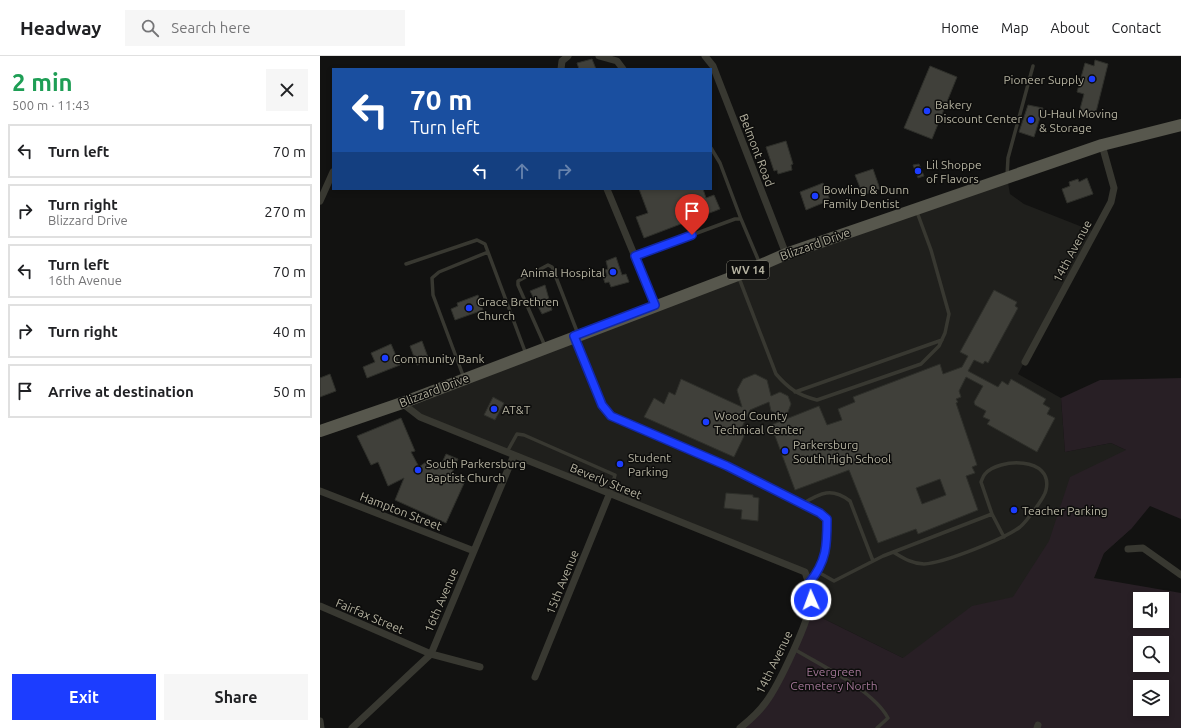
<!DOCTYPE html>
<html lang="en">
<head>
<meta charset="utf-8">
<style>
	body { margin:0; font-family:Ubuntu,sans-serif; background:#f6f6f6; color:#202124; height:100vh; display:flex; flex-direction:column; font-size:15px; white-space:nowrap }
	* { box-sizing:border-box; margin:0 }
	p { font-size:13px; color:#757577 }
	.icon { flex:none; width:22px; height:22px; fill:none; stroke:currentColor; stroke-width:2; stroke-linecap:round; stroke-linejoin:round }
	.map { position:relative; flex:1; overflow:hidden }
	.panel { display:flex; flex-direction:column; background:#fff; width:320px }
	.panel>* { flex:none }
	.banner { position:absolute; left:12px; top:12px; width:380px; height:122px; border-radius:0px; box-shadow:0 2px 6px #0003; background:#1a4fa0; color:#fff; overflow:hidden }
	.controls { position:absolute; left:813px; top:536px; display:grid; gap:8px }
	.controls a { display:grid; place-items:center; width:36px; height:36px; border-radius:0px; background:#fff; box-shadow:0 2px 6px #0003; font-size:20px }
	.pin { position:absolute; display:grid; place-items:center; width:34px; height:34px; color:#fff; margin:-41px -17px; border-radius:50% 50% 50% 0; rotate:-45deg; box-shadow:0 0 4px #0007 }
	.pin .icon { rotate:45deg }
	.me { position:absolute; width:44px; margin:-22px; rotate:358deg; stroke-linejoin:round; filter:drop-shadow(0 0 3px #0008) }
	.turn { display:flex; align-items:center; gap:14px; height:84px; padding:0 12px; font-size:18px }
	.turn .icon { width:52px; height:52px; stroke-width:2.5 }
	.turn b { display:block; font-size:28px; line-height:34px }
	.lanes { display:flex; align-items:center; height:38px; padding:0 12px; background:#0003; justify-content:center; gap:20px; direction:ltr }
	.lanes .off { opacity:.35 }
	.round { display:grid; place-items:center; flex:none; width:42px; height:42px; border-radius:0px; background:#f6f6f6 }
	.summary { display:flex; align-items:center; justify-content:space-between; height:68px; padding:0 12px }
	h1 { font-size:24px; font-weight:700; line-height:30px; color:#1e9e55 }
	.primary-button { display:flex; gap:8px; margin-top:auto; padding:8px 12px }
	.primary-button a { flex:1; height:46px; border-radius:0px; background:#1c3dff; color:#fff; font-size:16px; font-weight:700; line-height:46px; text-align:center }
	.primary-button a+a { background:#f6f6f6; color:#202124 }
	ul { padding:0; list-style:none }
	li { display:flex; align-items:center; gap:12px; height:54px; margin:0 8px 6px; padding:0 4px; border:2px solid #e0e0e0; border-radius:0px }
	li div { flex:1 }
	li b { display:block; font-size:15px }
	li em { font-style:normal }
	header { display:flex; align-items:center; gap:24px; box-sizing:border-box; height:56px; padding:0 20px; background:#fff; border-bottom:1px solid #e0e0e0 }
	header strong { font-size:19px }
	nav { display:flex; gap:22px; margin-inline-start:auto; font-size:14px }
	.search { width:280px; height:36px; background:#f6f6f6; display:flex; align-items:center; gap:10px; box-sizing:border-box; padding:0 14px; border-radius:0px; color:#757577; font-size:15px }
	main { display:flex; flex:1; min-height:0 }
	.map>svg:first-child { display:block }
</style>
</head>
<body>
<header>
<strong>Headway</strong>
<div class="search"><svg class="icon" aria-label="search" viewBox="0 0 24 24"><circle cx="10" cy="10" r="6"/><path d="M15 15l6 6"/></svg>Search here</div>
<nav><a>Home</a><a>Map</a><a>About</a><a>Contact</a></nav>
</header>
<main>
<section class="panel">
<div class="summary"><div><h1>2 min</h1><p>500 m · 11:43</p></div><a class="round"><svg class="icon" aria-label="close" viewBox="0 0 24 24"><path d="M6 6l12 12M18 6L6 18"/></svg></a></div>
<ul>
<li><svg class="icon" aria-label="left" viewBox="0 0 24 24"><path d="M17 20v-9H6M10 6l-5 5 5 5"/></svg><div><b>Turn left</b></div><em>70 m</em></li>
<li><svg class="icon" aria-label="right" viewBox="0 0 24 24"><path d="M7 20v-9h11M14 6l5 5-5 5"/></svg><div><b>Turn right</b><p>Blizzard Drive</p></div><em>270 m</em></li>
<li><svg class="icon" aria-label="left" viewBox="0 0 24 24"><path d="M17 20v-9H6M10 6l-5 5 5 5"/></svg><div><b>Turn left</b><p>16th Avenue</p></div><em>70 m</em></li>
<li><svg class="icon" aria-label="right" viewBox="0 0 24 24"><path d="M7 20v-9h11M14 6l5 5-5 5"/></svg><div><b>Turn right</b></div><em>40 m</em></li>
<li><svg class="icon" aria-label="arrive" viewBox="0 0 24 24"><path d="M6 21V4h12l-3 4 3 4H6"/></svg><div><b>Arrive at destination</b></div><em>50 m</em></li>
</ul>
<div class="primary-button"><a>Exit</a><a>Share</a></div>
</section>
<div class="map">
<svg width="861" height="672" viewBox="0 0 861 672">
	<rect width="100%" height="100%" fill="#121211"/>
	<path fill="#1f1f1c" d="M 687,121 L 690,138 L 704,148 L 775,176 L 698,318 L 741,342 L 745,396 L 791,387 L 806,394 L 812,472 L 783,498 L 718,669 L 488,555 L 491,544 L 485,516 L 100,361 L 82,347 Z"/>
	<path fill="#281f25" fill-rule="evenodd" d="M 861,322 L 861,463 L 830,450 L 812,472 L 784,497 L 774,522 L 861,537 L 861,672 L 420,672 L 447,646 L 488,555 L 583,602 L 652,550 L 693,541 L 729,485 L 750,421 L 806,394 L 791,387 L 745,396 L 741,342 L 780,324 ZM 820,543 L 842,543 L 842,565 L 820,565 ZM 820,587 L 842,587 L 842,609 L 820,609 ZM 820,631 L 842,631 L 842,653 L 820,653 Z"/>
	<path fill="#40403a" stroke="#2e2f2a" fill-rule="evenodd" d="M 272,3 L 276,13 L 259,13 L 257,7 Z
		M 775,4 L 788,8 L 775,60 L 759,57 L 764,38 L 757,36 L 765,7 L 774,10 Z
		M 610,10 L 637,21 L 612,83 L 584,72 Z
		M 708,49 L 723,52 L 714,81 L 699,76 Z
		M 466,85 L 473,108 L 471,109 L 472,114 L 458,118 L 457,114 L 454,115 L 446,91 Z
		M 599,108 L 604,120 L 598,122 L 593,109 Z
		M 553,113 L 560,133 L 543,139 L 535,119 Z
		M 767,122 L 773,138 L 747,147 L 742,133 L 750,130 L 749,126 L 758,123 L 759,126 Z
		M 503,127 L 510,144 L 486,154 L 480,136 Z
		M 319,133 L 383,133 L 386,142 L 394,139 L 400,153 L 324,182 L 316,161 L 328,157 Z
		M 296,201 L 302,219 L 306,218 L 309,226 L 291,231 L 289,226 L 285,227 L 283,221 L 287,220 L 285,214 L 288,213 L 286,205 Z
		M 225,229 L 232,254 L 222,258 L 210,235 Z
		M 674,234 L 697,246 L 695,250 L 698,252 L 668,307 L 665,305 L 663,308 L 654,304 L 648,315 L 678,331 L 682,325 L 688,329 L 691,323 L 726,343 L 723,348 L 730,352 L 727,358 L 735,362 L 717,396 L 667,368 L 670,364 L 663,361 L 666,355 L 655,349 L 654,346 L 663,330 L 646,321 L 639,335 L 641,341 L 636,343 L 638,346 L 636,347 L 657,409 L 652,411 L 655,417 L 646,420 L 658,454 L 598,478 L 596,473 L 558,487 L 529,414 L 475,434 L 451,369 L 499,350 L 507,369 L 522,364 L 518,353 L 535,346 L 533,341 L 620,308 L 623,318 L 642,311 L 648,300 L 640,296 ZM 620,423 L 626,439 L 602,448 L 596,432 Z
		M 158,239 L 163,254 L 135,264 L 131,253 L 138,250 L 137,247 Z
		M 102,285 L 109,304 L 97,309 L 90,290 Z
		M 71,288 L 80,309 L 47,322 L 43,311 L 55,306 L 51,297 Z
		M 10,318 L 16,335 L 0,341 L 0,322 Z
		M 435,318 L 447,324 L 451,340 L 460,336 L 468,340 L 471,348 L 466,361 L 451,355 L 449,346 L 430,354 L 422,371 L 427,374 L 414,401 L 324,361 L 334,342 L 344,348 L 349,336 L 355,339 L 361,323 L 422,351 L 417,334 L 423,323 Z
		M 173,341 L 184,347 L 175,364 L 164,359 Z
		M 81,362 L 95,395 L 91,396 L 99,411 L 106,406 L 120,411 L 126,398 L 138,403 L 132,417 L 146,423 L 126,467 L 75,444 L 84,422 L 68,430 L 58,406 L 51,409 L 37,380 Z
		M 406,437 L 433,439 L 433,441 L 439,442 L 438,465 L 421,463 L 422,454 L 404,452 Z"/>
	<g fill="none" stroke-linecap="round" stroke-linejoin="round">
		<path stroke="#383831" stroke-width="3.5" d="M 391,92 L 400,107 L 421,163
			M 687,120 L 688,102 L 713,10
			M 315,200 L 415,163 L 421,163 L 440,208
			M 86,208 L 157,184 L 165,188 L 206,298
			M 419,222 L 456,318 C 469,333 478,339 497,344 L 601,308 L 619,290 L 625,277 L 629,258 L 611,194 L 597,156
			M 255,284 L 282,349 L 291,360 L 407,410 L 500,457 L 507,463 C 507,490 507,505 489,527
			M 225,290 L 198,229 L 198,225 L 228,209 L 232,211 L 258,278
			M 144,322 L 113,239 L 112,222 L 119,216 L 168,196
			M 475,336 L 622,284
			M 187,396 L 197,378 L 204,379 L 295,419 L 290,437
			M 482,448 C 501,437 511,431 530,445 L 553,505
			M 672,458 L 684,481
			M 498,516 L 514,525 L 563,500 L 672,458 L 661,426 C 662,424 663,420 665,418 C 678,402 734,400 726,434 C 725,441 706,466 700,471 C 684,483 624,507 604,508 C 592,508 583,502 573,496
			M 474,593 C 502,610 553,634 568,662 L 557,672"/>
		<path stroke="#383831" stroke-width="7" d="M 279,0 L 297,5 L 303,13
			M 385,0 L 393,10 L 466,198
			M 241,13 L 242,5 L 248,0
			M 287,133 L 335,249
			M 0,145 L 13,116
			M 705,306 L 791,146 L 794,132 L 782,89
			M 82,347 L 100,361 L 485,516 C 488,524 491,533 491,543 C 491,562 458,630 446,646 C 439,656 430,664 420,672
			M 0,435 L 154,495
			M 808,493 L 823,492 L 861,519
			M 0,550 L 111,598 L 160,611
			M 215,621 L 289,439
			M 0,665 L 1,672
			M 32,672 L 111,598 L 194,399
			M 717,672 L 718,669"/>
		<path stroke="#57574d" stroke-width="12" d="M 0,375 L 82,347 L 418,219 L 466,198 L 782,89 L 861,69"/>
	</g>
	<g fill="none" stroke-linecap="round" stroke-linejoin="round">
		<defs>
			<path id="route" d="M 372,179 L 315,200 L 335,249 L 254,280 L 282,349 L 291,360 L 407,410 L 500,457 L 507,463 C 507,489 507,505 489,527 L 491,544"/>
		</defs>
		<use href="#route" stroke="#1228a6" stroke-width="10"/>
		<use href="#route" stroke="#1c3dff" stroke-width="7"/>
	</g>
	<g fill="#1c3dff" stroke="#0d0d0c" stroke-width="1.5">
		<circle cx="772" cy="23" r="4"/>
		<circle cx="607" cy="55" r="4"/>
		<circle cx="711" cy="64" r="4"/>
		<circle cx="598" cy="115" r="4"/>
		<circle cx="495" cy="140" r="4"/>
		<circle cx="293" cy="216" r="4"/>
		<circle cx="149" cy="252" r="4"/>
		<circle cx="65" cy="302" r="4"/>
		<circle cx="174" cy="353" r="4"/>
		<circle cx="386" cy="366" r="4"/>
		<circle cx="465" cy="395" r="4"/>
		<circle cx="300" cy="408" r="4"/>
		<circle cx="98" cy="414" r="4"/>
		<circle cx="694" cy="454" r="4"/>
	</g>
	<g text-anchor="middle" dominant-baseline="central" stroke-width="3" stroke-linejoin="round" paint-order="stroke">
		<rect fill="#0d0d0c" stroke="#838074" stroke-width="1" x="407" y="205" width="42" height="18" rx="3"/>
		<g font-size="11" font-weight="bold" fill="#b5b2a0">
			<text x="428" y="214">WV 14</text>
		</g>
		<g font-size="12" fill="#b5b2a0" stroke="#0d0d0c" text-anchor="start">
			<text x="764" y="23" text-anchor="end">Pioneer Supply</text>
			<text x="615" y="48">Bakery<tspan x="615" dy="14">Discount Center</tspan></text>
			<text x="719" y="57">U-Haul Moving<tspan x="719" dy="14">&amp; Storage</tspan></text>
			<text x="606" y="108">Lil Shoppe<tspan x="606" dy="14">of Flavors</tspan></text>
			<text x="503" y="133">Bowling &amp; Dunn<tspan x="503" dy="14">Family Dentist</tspan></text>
			<text x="285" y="216" text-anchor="end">Animal Hospital</text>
			<text x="157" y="245">Grace Brethren<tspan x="157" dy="14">Church</tspan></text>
			<text x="73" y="302">Community Bank</text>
			<text x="182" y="353">AT&amp;T</text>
			<text x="394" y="359">Wood County<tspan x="394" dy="14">Technical Center</tspan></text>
			<text x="473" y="388">Parkersburg<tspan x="473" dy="14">South High School</tspan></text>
			<text x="308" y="401">Student<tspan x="308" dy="14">Parking</tspan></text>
			<text x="106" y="407">South Parkersburg<tspan x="106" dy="14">Baptist Church</tspan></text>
			<text x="702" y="454">Teacher Parking</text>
		</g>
		<g font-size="12" fill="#b5b2a0" stroke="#0d0d0c">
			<text transform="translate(437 94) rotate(69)">Belmont Road</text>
			<text transform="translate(495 188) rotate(-20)">Blizzard Drive</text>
			<text transform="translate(752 195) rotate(-62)">14th Avenue</text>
			<text transform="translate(114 334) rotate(-21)">Blizzard Drive</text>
			<text transform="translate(286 425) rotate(22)">Beverly Street</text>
			<text transform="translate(81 455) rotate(21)">Hampton Street</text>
			<text transform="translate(242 526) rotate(-68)">15th Avenue</text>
			<text transform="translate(121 544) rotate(-67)">16th Avenue</text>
			<text transform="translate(50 560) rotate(23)">Fairfax Street</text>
			<text transform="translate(454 606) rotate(-64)">14th Avenue</text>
		</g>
		<g font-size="12" fill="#a27596" stroke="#0d0d0c">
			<text x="514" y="615">Evergreen<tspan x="514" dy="14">Cemetery North</tspan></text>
		</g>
	</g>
</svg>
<div class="controls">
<a><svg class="icon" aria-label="sound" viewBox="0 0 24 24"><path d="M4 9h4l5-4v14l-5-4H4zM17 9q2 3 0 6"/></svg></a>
<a><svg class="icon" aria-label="search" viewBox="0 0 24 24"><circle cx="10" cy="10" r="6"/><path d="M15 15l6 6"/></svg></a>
<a><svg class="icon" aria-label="layers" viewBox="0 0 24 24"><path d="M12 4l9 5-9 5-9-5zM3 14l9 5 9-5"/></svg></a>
</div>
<div class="pin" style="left:372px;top:179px;background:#d93025"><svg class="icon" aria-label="arrive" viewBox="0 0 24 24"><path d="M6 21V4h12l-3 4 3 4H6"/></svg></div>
<svg class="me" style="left:491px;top:544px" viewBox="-20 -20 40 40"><circle r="17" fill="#1c3dff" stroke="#fff" stroke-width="3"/><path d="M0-11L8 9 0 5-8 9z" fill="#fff"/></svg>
<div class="banner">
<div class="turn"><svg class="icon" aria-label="left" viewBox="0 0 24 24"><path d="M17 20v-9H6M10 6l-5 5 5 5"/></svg><div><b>70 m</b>Turn left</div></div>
<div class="lanes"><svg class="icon" aria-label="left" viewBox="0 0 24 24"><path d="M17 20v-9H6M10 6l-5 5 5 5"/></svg><svg class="icon off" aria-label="ahead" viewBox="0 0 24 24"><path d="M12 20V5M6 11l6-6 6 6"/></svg><svg class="icon off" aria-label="right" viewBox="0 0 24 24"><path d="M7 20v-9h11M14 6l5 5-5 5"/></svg></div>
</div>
</div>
</main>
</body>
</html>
